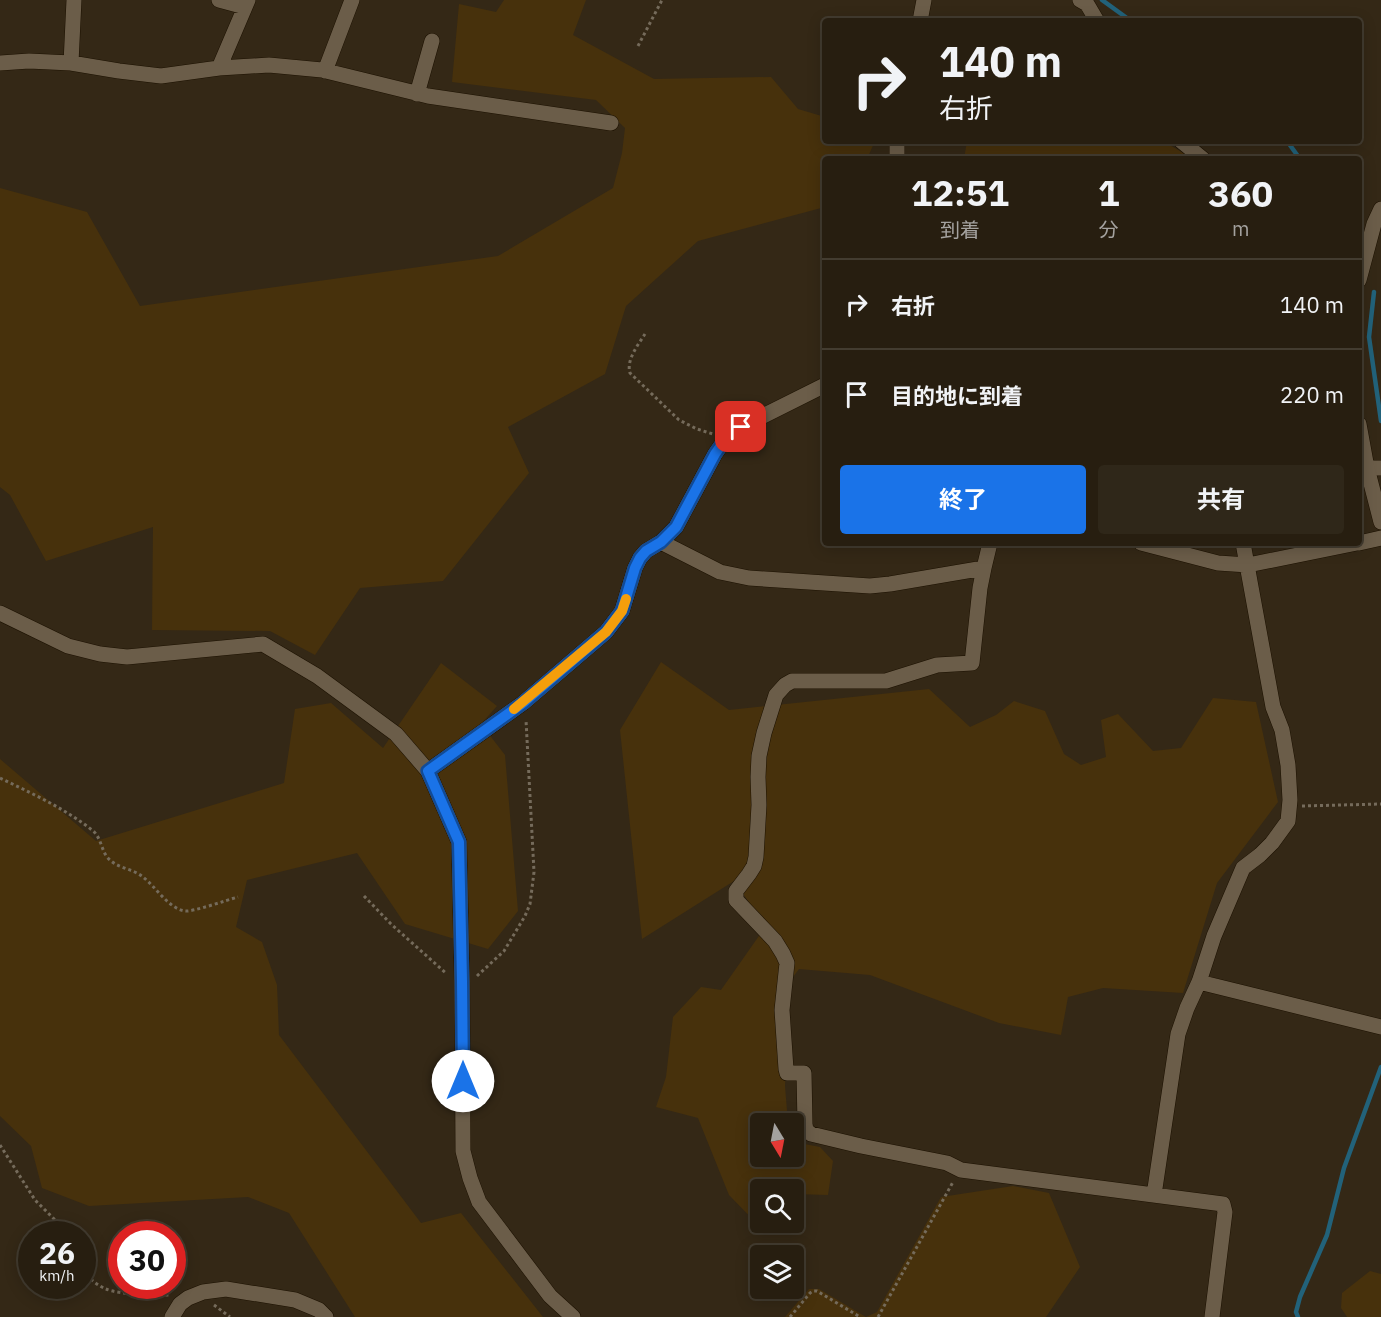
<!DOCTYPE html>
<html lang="ja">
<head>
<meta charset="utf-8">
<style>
	body { margin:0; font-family:"IBM Plex Sans","Noto Sans JP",sans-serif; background:#2f2719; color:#f1f3f6; height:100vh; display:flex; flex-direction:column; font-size:22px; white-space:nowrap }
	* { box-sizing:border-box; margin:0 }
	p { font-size:20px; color:#a4a29f }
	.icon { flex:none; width:33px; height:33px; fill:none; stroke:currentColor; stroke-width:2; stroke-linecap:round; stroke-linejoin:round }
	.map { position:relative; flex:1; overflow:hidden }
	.drawer { position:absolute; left:822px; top:156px; width:540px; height:390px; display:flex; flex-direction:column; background:#271e10; border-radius:6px; box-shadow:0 3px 15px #0003,0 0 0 2px #433c30 }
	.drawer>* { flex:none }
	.guide { position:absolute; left:822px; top:18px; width:540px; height:126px; border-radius:6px; box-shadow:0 3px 15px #0003,0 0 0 2px #433c30; background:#271e10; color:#f1f3f6; overflow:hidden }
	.needle { width:39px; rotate:170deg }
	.buttons { position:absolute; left:750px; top:1113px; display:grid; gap:12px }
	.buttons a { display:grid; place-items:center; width:54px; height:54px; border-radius:6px; background:#271e10; box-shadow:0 3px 15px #0003,0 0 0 2px #433c30; font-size:30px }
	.speed { position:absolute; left:18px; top:1221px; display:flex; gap:12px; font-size:30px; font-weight:700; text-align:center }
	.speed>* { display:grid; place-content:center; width:78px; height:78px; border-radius:50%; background:#271e10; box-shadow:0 3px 15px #0003,0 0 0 2px #433c30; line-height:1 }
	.speed small { font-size:15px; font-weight:400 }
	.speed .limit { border:9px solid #d22; background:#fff; color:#111 }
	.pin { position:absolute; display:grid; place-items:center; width:51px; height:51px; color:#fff; margin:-26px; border-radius:12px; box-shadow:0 3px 9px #0006 }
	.me { position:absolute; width:66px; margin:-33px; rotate:0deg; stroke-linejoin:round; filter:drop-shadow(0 0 4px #0008) }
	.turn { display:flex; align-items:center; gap:21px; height:126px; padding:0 18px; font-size:27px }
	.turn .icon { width:78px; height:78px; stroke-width:2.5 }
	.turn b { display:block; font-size:42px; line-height:51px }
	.eta { display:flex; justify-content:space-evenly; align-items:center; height:102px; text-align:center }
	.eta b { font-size:36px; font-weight:700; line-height:42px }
	.primary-button { display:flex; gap:12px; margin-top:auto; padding:12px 18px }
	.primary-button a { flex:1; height:69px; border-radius:6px; background:#1a73e8; color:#fff; font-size:24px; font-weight:700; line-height:69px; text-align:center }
	.primary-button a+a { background:#2f2719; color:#f1f3f6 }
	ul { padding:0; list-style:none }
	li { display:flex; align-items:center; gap:18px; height:90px; padding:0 18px; border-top:2px solid #433c30 }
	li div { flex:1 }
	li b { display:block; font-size:22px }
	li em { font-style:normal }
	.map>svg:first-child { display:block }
</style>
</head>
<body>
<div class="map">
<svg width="1381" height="1317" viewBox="0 0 1381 1317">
	<rect width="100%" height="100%" fill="#342816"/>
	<path fill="#47310c" d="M 504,0 L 586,0 L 573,35 L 654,79 L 771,77 L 798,109 L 825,117 L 825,141 L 875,141 L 867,159 L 825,159 L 825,207 L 698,241 L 626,306 L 605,374 L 508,427 L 529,473 L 443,581 L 360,588 L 315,655 L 270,631 L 152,630 L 153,527 L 46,561 L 10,495 L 0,487 L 0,188 L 87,212 L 140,306 L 498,256 L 613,188 L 622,153 L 625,128 L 596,100 L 452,82 L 459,4 L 496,12 Z
		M 967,141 L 1163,141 L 1185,154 L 1185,159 L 964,159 Z
		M 661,662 L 729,710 L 929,689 L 970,727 L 996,715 L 1014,701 L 1045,711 L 1064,754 L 1081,765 L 1106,757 L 1101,720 L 1118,714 L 1153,751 L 1181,748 L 1213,698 L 1256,702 L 1278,802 L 1217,883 L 1183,993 L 1103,988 L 1068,997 L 1061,1035 L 999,1023 L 870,975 L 799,969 L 790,981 L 785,1086 L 788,1123 L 760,1124 L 760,1156 L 794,1156 L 794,1142 L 820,1147 L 833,1161 L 828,1195 L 794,1194 L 794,1190 L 760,1190 L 760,1222 L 770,1223 L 765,1232 L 729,1195 L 698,1118 L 656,1107 L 666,1077 L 673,1017 L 701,987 L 721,990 L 766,926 L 734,881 L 642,939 L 620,730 Z
		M 441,663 L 497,706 L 481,724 L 505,755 L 518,911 L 488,949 L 405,924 L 357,853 L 247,880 L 236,927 L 262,942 L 277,985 L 279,1035 L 421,1223 L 461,1213 L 543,1317 L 355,1317 L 289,1213 L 248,1197 L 89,1206 L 42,1188 L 31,1146 L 0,1116 L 0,759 L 96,841 L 284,783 L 295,709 L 331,703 L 383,748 Z
		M 1013,1186 L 1049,1193 L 1080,1267 L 1046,1317 L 785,1317 L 809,1289 L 819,1289 L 866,1317 L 877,1312 L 941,1197 Z
		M 1370,1271 L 1381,1274 L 1381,1317 L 1347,1317 L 1341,1308 L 1342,1293 Z"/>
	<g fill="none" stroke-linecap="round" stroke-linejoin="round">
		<path stroke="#22627a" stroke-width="4.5" d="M 1102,0 L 1131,21
			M 1287,141 L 1300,159
			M 1374,292 L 1369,337 L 1381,421
			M 1298,1317 L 1296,1312 L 1300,1297 L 1327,1235 L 1344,1168 L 1381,1067"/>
		<defs>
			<path id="street" d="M 219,0 L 245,7
				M 1080,0 L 1087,4 L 1097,21
				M 920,21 L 924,0
				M 0,63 L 29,61 L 71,63 L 74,0
				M 71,63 L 119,71 L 161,76 L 219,68 L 248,0
				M 219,68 L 269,65 L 322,70 L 428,96 L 611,123
				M 325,71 L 352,0
				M 417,94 L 432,41
				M 1181,141 L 1203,159
				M 897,159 L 897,141
				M 1367,468 L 1381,468
				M 661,542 L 720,572 L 749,578 L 870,586 L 890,584 L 984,568 L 990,543
				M 1141,543 L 1218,563 L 1248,565 L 1357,543
				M 1359,543 L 1381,538
				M 984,568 L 980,588 L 972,663 L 937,665 L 886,681 L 792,681 L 785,685 L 776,695 L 764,733 L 759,756 L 758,777 L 759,805 L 756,857 L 754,866 L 749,874 L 736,891 L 736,900 L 775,941 L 783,954 L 787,963 L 782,1010 L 786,1069 L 787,1073 L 804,1073 L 805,1124 L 806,1130 L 811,1134 L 861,1146 L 947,1163 L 961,1170 L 1223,1204 L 1225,1212 L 1212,1317
				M 0,613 L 68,646 L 100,654 L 127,657 L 263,644 L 317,676 L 396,734 L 428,771 L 459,842 L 462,981 L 463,1151 L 470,1178 L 479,1202 L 550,1296 L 573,1317
				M 428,771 L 523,703 L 606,632 L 622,611 L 635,568 L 640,558 L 646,551 L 661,542 L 676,527 L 715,454 L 729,434 L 741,427 L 825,385
				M 1199,982 L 1381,1027
				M 1154,1195 L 1178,1034 L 1187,1008 L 1199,982 L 1214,936 L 1243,868 L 1260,855 L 1272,843 L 1288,821 L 1290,800 L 1288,765 L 1282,730 L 1273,707 L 1243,543"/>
			<path id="secondary" d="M 1359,280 L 1374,224 L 1381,209
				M 1359,424 L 1367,468 L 1381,522
				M 172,1317 L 180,1304 L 188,1298 L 203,1292 L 226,1289 L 295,1300 L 319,1310 L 326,1317"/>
		</defs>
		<use href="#street" stroke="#1c1101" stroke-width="16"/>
		<use href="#secondary" stroke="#1c1101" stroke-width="16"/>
		<path stroke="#756b5b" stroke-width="3" stroke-dasharray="3 3" stroke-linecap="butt" d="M 638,46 L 662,0
			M 645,334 C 638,345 626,360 630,373 L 679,420 L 697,429 L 713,434
			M 0,778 C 31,793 64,808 92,830 C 101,837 101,849 107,857 C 117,869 132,868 143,877 C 155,886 169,909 185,911 C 193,912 227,900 238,897
			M 1302,806 L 1381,804
			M 364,896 L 391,924 L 447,974
			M 477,976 L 504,951 L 525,916 L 530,904 L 534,872 L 526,720
			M 0,1145 L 35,1200 L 57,1222 L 58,1234
			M 82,1271 C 89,1278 98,1286 106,1289 C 121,1295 154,1295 170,1295
			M 214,1305 L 230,1317
			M 790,1317 L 810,1293 L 813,1291 L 817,1291 L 860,1317
			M 878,1317 L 953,1182"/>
		<use href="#street" stroke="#6b5d49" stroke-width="15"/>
		<use href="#secondary" stroke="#6b5d49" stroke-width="15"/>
	</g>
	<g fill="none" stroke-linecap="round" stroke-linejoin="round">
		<defs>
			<path id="route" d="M 463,1081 L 462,981 L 459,842 L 428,771 L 523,703 L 606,632 L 622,611 L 635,568 L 640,558 L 646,551 L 661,542 L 676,527 L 715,454 L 729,434 L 741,427"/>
		</defs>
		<use href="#route" stroke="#114b97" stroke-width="15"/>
		<use href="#route" stroke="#1a73e8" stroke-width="10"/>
		<path stroke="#f59e0b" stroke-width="10" d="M 514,709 L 606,632 L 622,611 L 626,599"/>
	</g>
</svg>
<div class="buttons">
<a><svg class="needle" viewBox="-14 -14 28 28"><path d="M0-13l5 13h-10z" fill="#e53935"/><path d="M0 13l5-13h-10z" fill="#a4a29f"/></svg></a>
<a><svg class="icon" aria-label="search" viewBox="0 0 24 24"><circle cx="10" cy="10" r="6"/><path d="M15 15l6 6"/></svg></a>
<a><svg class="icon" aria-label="layers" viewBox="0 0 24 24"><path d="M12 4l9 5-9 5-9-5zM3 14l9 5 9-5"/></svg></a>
</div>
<div class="speed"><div>26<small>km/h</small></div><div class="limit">30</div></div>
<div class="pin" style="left:741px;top:427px;background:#d93025"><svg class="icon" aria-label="arrive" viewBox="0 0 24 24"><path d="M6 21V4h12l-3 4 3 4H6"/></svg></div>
<svg class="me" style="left:463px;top:1081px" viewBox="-20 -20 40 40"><circle r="19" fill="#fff"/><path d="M0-13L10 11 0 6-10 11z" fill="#1a73e8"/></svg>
<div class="guide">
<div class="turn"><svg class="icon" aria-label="right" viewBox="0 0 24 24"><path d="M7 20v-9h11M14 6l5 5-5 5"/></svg><div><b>140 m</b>右折</div></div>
</div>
<section class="drawer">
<div class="eta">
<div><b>12:51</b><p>到着</p></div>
<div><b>1</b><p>分</p></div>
<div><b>360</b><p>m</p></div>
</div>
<ul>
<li><svg class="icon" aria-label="right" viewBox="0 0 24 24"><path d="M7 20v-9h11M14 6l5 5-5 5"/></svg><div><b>右折</b></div><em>140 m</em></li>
<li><svg class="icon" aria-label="arrive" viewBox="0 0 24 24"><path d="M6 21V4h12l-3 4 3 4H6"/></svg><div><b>目的地に到着</b></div><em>220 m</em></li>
</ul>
<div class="primary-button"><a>終了</a><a>共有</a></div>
</section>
</div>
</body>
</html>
